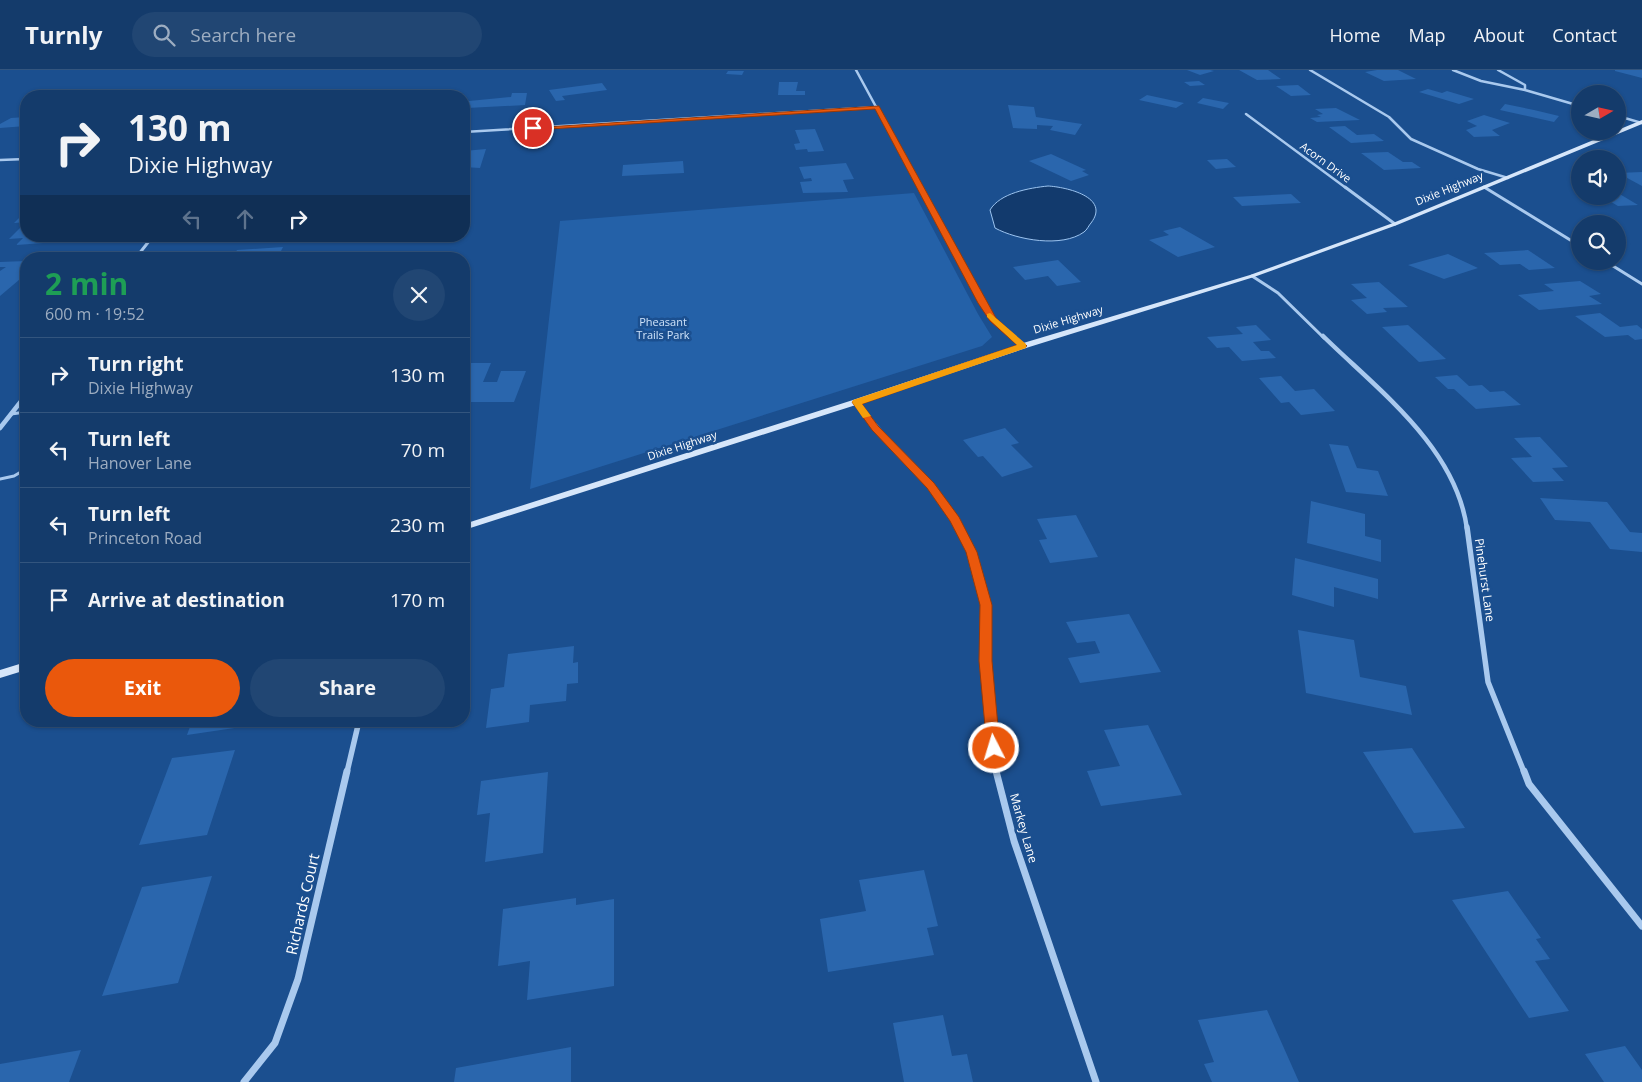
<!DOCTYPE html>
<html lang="en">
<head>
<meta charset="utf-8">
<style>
	body { margin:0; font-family:"Open Sans",sans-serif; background:#214673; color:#f1f3f6; height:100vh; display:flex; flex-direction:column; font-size:19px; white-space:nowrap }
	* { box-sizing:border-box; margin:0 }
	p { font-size:16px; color:#9dadc1 }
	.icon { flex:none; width:28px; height:28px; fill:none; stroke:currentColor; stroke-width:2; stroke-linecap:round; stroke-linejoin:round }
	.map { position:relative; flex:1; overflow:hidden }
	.drawer { position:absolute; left:20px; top:182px; width:450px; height:475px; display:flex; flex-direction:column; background:#143b6b; border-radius:20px; box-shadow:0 1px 4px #0004,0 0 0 1px #33557e }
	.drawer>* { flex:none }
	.hud { position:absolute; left:20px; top:20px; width:450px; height:152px; border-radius:20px; box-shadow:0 1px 4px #0004,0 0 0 1px #33557e; background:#143b6b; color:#f1f3f6; overflow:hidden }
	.needle { width:32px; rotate:81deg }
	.buttons { position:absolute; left:1571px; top:15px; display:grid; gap:10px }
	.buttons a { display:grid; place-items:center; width:55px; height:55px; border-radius:50%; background:#143b6b; box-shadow:0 1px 4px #0004,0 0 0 1px #33557e; font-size:25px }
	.pin { position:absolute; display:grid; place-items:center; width:42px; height:42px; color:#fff; margin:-21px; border:2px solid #fff; border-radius:50%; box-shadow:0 1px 5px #0007 }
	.me { position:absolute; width:55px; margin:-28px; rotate:355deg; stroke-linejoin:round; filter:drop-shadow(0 0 4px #0008) }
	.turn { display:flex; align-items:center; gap:18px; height:105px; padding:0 25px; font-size:22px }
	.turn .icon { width:65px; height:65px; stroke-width:2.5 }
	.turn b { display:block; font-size:35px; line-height:42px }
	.lanes { display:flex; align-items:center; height:48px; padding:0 25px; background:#0003; justify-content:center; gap:25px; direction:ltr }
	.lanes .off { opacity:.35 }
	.round { display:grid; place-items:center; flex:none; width:52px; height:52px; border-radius:26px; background:#214673 }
	.headline { display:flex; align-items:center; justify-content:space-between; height:85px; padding:0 25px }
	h1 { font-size:30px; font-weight:700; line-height:38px; color:#1e9e55 }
	.action { display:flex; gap:10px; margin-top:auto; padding:10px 25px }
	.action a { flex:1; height:58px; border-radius:30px; background:#ea580c; color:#fff; font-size:20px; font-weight:700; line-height:58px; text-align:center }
	.action a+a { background:#214673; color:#f1f3f6 }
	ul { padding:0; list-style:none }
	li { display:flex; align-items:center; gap:15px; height:75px; padding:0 25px; border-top:1px solid #33557e }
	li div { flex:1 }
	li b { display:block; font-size:19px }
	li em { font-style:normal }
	header { display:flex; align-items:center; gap:30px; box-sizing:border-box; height:70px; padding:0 25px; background:#143b6b; border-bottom:1px solid #33557e }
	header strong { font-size:24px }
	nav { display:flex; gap:28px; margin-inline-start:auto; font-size:18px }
	.search { width:350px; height:45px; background:#214673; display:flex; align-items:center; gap:12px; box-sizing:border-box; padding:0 18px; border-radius:28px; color:#9dadc1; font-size:19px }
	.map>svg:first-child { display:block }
</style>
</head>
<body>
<header>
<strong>Turnly</strong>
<div class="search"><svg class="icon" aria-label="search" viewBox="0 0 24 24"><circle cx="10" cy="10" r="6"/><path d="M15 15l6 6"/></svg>Search here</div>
<nav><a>Home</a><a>Map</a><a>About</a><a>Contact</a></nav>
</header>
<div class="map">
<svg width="1642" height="1012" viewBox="0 0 1642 1012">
	<rect width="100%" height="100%" fill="#1b4f8f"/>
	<path fill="#2461a8" d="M 914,123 L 978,244 L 992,267 L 982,276 L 530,419 L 560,151 Z"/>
	<path fill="#123a6d" stroke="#9cc4f0" d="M 1048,116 C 1066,117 1111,127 1091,153 C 1089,155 1087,160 1084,162 C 1062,178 1017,170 995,158 L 990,140 C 1000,123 1029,118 1048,116 Z"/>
	<path fill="#2a66ad" d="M 1187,0 L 1210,0 L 1214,1 L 1200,5 Z
		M 1239,0 L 1268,0 L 1281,9 L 1257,10 Z
		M 1377,0 L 1398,0 L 1416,9 L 1384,11 L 1365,2 Z
		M 1615,0 L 1642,0 L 1642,8 L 1615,1 Z
		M 728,1 L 744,1 L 742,5 L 726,4 Z
		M 1199,11 L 1205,15 L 1190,16 L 1184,12 Z
		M 779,12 L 798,12 L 796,21 L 805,21 L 805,25 L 778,25 Z
		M 602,13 L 607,20 L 562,26 L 565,30 L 556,31 L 549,20 Z
		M 1298,15 L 1311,25 L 1291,26 L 1276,16 Z
		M 1428,19 L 1442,23 L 1447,21 L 1474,29 L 1459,34 L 1419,22 Z
		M 342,20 L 339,26 L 305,26 L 308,22 Z
		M 427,21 L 433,22 L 431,26 L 403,26 L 403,24 Z
		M 512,23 L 527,23 L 525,35 L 467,38 L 469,31 L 511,27 Z
		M 1147,25 L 1184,33 L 1176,38 L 1139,30 Z
		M 1203,28 L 1229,33 L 1223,39 L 1197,33 Z
		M 1505,34 L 1534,40 L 1559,46 L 1554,52 L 1500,40 Z
		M 1008,35 L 1034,37 L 1036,47 L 1082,54 L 1075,65 L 1050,60 L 1053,56 L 1037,55 L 1037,59 L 1013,58 Z
		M 1336,38 L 1360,50 L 1317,52 L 1310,48 L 1321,47 L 1317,45 L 1323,44 L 1315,39 Z
		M 1484,45 L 1510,53 L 1492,60 L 1500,66 L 1474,67 L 1466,60 L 1477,56 L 1467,51 Z
		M 26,47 L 26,56 L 0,58 L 0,54 L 11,48 Z
		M 1345,56 L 1357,65 L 1374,64 L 1384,71 L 1351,73 L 1329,57 Z
		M 815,59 L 824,81 L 808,82 L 807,79 L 796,80 L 794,74 L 800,73 L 795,60 Z
		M 486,79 L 480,98 L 464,97 L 464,81 Z
		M 1388,82 L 1403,92 L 1412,92 L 1421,98 L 1384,100 L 1361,83 Z
		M 1051,84 L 1086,100 L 1082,101 L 1089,105 L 1071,111 L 1029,91 Z
		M 1227,89 L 1236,97 L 1216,99 L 1207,90 Z
		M 683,91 L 684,103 L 622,106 L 623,95 Z
		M 846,93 L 854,109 L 843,110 L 848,122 L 803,123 L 800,112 L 812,111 L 811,108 L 804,109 L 799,97 Z
		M 1642,102 L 1642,116 L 1618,103 Z
		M 1618,123 L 1638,135 L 1618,136 L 1601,126 L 1618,126 Z
		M 1291,124 L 1301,133 L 1242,136 L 1233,127 Z
		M 24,143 L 26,143 L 26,152 L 14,153 Z
		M 26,152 L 26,166 L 50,166 L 43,173 L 16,175 L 23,168 L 9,169 Z
		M 1180,157 L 1215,177 L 1178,187 L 1149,170 L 1169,165 L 1163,161 Z
		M 283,177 L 279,185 L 266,186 L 264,189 L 232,189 L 237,180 Z
		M 1528,180 L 1555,198 L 1529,200 L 1520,194 L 1500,195 L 1484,183 Z
		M 1448,184 L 1478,198 L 1444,209 L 1408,195 Z
		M 1058,190 L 1081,212 L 1057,216 L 1048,206 L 1025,210 L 1013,197 Z
		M 26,191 L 26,204 L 0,226 L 0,201 L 6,197 L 0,197 L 0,192 Z
		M 1580,211 L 1601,224 L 1589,226 L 1602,234 L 1539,240 L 1518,225 L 1554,221 L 1544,214 Z
		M 1379,212 L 1408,237 L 1383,238 L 1387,242 L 1367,244 L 1351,230 L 1367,228 L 1351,214 Z
		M 1600,243 L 1620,257 L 1637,255 L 1642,259 L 1642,269 L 1635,270 L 1628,265 L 1605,267 L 1575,246 Z
		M 1256,255 L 1271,270 L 1253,272 L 1261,281 L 1269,281 L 1276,288 L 1242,291 L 1229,277 L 1217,278 L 1207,267 L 1243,264 L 1236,257 Z
		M 1408,255 L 1446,289 L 1419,292 L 1382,257 Z
		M 464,293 L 491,293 L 483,312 L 497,312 L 501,301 L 526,301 L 514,332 L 471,332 L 464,346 Z
		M 1457,305 L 1469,316 L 1482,315 L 1490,322 L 1504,321 L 1521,335 L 1476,339 L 1454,319 L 1448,319 L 1435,307 Z
		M 1281,306 L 1295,321 L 1314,319 L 1335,341 L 1301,345 L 1289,332 L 1281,333 L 1259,308 Z
		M 1005,358 L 1019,373 L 1011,375 L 1033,397 L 1002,407 L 983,386 L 978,387 L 963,370 Z
		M 1540,367 L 1568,397 L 1552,398 L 1564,411 L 1533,412 L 1511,388 L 1532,387 L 1514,368 Z
		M 1329,374 L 1348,376 L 1357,398 L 1378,401 L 1388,426 L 1346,422 Z
		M 1540,428 L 1607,432 L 1630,462 L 1642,463 L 1642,482 L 1610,479 L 1590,452 L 1555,450 Z
		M 1311,431 L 1365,444 L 1365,466 L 1381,470 L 1381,492 L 1307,473 Z
		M 1076,445 L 1098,487 L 1050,493 L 1039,470 L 1047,469 L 1037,449 Z
		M 1295,488 L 1378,509 L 1378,529 L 1334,517 L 1334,537 L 1292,525 Z
		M 1129,544 L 1161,602 L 1080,613 L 1068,588 L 1100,583 L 1095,571 L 1077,573 L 1066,552 Z
		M 1298,560 L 1354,570 L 1360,607 L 1406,616 L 1412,645 L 1306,623 Z
		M 574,576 L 573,593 L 578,592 L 578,613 L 567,614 L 566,631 L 530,635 L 529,652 L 486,658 L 491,619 L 504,617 L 508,584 Z
		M 192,651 L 250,651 L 248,656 L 187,665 Z
		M 1148,655 L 1182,725 L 1101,736 L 1087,701 L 1120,696 L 1104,660 Z
		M 1412,678 L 1465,758 L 1414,763 L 1363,682 Z
		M 235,680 L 207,765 L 139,775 L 172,688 Z
		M 548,702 L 543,783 L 485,792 L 490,743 L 477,745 L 481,711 Z
		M 924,800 L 938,856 L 927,858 L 934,885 L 828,902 L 820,849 L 866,841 L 859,810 Z
		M 212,806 L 178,913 L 102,926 L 142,817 Z
		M 1508,821 L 1541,868 L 1536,869 L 1550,889 L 1535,891 L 1569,941 L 1529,948 L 1452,830 Z
		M 576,828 L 576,835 L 614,829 L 614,916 L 527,930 L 530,891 L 498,896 L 503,839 Z
		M 1267,940 L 1299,1012 L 1212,1012 L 1204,994 L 1214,992 L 1198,950 Z
		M 943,945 L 952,986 L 967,984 L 973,1012 L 904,1012 L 893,953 Z
		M 1625,976 L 1642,1000 L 1642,1012 L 1604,1012 L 1585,984 Z
		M 571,977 L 571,1012 L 454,1012 L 456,998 Z
		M 81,980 L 69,1012 L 0,1012 L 0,994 Z"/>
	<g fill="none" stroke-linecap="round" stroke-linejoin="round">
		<path stroke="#a9c9ee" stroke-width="3" d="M 11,344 L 26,342
			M 0,409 L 14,406 L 26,399"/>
		<path stroke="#a9c9ee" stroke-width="2.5" d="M 856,0 L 920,118
			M 1310,0 L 1389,47 L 1411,69 L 1478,99 L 1508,108
			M 1453,0 L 1481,11 L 1525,20 L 1525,15 L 1498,0
			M 1525,20 L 1580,36
			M 1246,44 L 1346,118
			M 1618,46 L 1642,53
			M 464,62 L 877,37
			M 0,90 L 26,89"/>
		<path stroke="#a9c9ee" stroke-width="3" d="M 919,117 L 982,233 L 993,250 L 1013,268
			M 1345,117 L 1395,154
			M 1484,117 L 1580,176
			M 135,189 L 153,166
			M 1605,191 L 1642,214
			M 1252,206 L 1278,223 L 1324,268"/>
		<path stroke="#a9c9ee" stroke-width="4.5" d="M 1012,266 L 1023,276
			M 1323,266 C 1378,320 1456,377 1467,459
			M 856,332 C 888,376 935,410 960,459
			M 0,358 L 26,325"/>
		<path stroke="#a9c9ee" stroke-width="5.5" d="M 959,457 L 972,482 L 986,535 L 985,591 L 997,702
			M 1467,457 L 1488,612 L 1524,702
			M 347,702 L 359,651"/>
		<path stroke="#a9c9ee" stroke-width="7" d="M 996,701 L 1014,771 L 1096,1012
			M 1524,701 L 1529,714 L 1642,856
			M 244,1012 L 275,973 L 298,909 L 347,701"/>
		<path fill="#d6e6fa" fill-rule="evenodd" d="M 1642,50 L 1642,54 L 1397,155 L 1254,207 L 1026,278 L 859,334 L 464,460 L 464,454 L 853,330 L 1020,274 L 1250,205 L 1393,153 Z
			M 26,592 L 26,600 L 0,608 L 0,600 Z"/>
	</g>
	<path fill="#ea580c" stroke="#983908" d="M 879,36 L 996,248 L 1027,276 L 862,334 L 878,356 L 934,413 L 959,447 L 977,482 L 992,535 L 992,591 L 1000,678 L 998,682 L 989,682 L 987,678 L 979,591 L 980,535 L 966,482 L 950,451 L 927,418 L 872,360 L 852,332 L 1017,275 L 990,251 L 978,233 L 875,39 L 533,60 L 530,58 Z"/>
	<path fill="#f59e0b" d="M 990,243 L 1026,274 L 1026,278 L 862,334 L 871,346 L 863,348 L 852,332 L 853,330 L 1017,275 L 987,247 L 987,244 Z"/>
	<g text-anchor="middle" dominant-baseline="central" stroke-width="5" stroke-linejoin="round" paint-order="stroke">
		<g font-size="11" fill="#fff" stroke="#1b4f8f">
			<text transform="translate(1326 92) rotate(36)">Acorn Drive</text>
			<text transform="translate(1449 118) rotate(-22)">Dixie Highway</text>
			<text transform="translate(1068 249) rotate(-17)">Dixie Highway</text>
			<text transform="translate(682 375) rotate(-18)">Dixie Highway</text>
		</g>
		<g font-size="11" fill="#cfe3fa" stroke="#1b4f8f">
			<text x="663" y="251">Pheasant<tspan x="663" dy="13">Trails Park</tspan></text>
		</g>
		<g font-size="12" fill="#fff" stroke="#1b4f8f">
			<text transform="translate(1485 510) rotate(82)">Pinehurst Lane</text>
			<text transform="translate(1024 758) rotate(74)">Markey Lane</text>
		</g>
		<g font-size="15" fill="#fff" stroke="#1b4f8f">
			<text transform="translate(302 834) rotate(-77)">Richards Court</text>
		</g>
	</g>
</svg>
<div class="buttons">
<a><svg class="needle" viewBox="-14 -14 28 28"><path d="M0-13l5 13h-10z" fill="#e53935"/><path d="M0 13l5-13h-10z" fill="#9dadc1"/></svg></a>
<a><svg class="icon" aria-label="sound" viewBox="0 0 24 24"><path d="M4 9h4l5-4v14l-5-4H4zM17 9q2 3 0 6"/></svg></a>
<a><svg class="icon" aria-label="search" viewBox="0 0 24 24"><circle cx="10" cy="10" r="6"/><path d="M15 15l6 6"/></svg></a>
</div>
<div class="pin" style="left:533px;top:58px;background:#d93025"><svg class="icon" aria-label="arrive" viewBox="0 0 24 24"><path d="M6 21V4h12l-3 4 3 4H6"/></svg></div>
<svg class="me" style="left:994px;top:678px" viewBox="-20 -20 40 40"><circle r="17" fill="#ea580c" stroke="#fff" stroke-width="3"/><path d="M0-11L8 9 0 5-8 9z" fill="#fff"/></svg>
<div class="hud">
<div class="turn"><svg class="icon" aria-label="right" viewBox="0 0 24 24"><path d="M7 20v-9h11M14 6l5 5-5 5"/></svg><div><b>130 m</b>Dixie Highway</div></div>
<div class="lanes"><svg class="icon off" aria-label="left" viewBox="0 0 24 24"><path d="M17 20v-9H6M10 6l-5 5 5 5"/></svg><svg class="icon off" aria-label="ahead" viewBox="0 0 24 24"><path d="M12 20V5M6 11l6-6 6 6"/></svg><svg class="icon" aria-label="right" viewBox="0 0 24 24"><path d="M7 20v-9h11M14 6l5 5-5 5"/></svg></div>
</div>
<section class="drawer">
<div class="headline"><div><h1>2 min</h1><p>600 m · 19:52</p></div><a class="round"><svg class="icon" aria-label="close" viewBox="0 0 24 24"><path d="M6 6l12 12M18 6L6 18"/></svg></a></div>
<ul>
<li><svg class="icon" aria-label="right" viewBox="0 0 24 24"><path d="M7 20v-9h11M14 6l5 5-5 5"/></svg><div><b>Turn right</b><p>Dixie Highway</p></div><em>130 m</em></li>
<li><svg class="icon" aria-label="left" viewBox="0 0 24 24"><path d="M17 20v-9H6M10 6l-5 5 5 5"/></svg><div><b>Turn left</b><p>Hanover Lane</p></div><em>70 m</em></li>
<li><svg class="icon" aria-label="left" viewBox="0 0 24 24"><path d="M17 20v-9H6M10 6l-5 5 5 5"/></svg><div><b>Turn left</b><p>Princeton Road</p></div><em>230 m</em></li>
<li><svg class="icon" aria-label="arrive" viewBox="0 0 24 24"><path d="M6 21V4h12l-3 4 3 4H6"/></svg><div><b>Arrive at destination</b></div><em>170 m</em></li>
</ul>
<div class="action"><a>Exit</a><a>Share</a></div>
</section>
</div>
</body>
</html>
